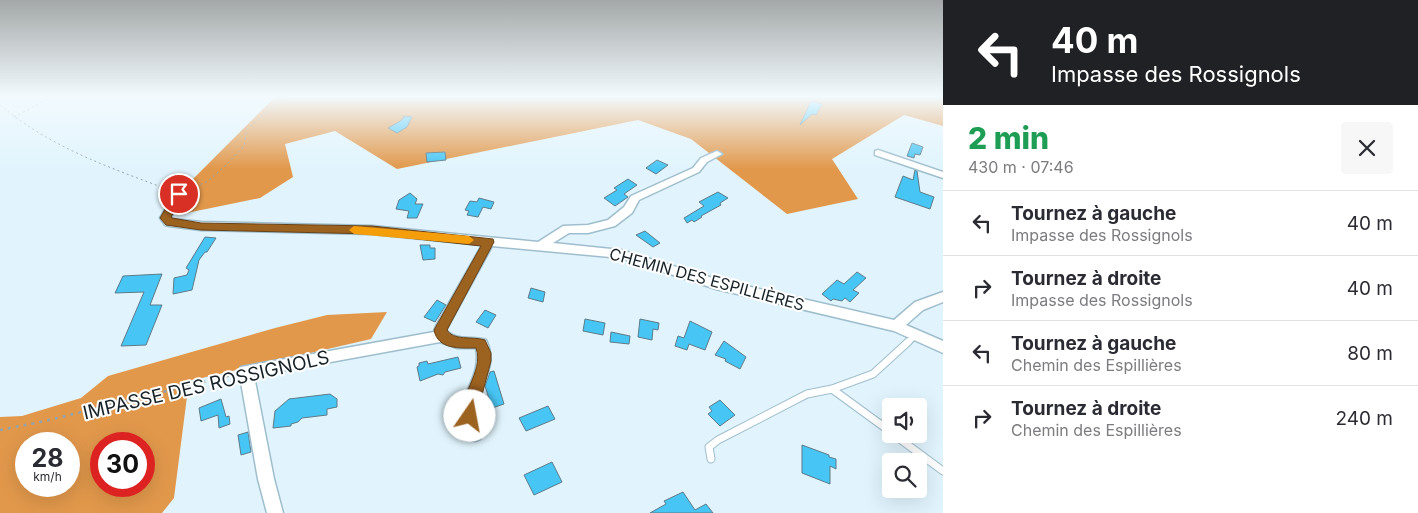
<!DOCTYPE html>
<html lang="fr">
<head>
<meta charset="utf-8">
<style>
	body { margin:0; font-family:Inter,sans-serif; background:#f7f7f7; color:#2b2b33; height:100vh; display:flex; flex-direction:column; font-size:19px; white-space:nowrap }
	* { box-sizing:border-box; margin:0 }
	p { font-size:16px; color:#7c7c81 }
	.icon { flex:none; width:28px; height:28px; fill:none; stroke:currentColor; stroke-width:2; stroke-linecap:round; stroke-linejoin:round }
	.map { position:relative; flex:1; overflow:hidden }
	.sheet { display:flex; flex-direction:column; background:#fff; width:475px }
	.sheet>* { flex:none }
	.hud { background:#202124; color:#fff; overflow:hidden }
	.buttons { position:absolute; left:882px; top:398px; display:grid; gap:10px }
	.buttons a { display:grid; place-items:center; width:45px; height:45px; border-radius:5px; background:#fff; box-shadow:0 5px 20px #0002; font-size:25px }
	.speed { position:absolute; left:15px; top:432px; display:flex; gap:10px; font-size:25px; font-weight:700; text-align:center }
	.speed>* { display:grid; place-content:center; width:65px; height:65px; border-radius:50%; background:#fff; box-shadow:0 5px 20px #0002; line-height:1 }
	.speed small { font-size:12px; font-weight:400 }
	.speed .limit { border:8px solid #d22; background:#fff; color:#111 }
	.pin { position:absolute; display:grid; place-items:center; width:42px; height:42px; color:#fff; margin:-21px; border:2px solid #fff; border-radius:50%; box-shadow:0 1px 5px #0007 }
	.me { position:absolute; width:55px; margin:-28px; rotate:12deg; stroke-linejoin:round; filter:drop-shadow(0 0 4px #0008) }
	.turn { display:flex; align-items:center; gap:18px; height:105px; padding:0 25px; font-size:22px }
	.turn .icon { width:65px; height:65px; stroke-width:2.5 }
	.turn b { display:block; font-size:35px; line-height:42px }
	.round { display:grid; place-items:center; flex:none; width:52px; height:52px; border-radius:5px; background:#f7f7f7 }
	.summary { display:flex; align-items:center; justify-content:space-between; height:85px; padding:0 25px }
	h1 { font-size:30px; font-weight:800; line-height:38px; color:#1e9e55 }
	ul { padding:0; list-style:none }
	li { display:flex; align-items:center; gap:15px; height:65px; padding:0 25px; border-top:1px solid #e1e1e2 }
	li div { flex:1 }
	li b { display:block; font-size:19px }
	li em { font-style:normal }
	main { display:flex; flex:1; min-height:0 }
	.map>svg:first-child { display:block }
</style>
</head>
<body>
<main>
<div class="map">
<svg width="943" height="513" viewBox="0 0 943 513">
	<rect width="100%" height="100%" fill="#e1f4fd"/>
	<path fill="#e1984b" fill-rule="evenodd" d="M 275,97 L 943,97 L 943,126 L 904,115 L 832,159 L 858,199 L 787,214 L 691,139 L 638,120 L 397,169 L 335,131 L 285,144 L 293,177 L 260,198 L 177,215 L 172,211 L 192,180 Z
		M 387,312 L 371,339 L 189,381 L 174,498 L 162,513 L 0,513 L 0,417 L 22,416 L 81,398 L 108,376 L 275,328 L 327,315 ZM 26,444 L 69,444 L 69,486 L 26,486 ZM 101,444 L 144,444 L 144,486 L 101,486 Z"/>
	<path fill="#47c5f4" stroke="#5d7b88" d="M 811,101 L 822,104 L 816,115 L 812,114 L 800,125 Z
		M 404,116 L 412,117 L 407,127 L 397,133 L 388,128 L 402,120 Z
		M 912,143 L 923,147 L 920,155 L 915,154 L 914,158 L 907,156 Z
		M 445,152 L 446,160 L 427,162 L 426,153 Z
		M 657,160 L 668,165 L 656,174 L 646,168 Z
		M 915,170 L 917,171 L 920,192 L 934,197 L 930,209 L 895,197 L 903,176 L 913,180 Z
		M 628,179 L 637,185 L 624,194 L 628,197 L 615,206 L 604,198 L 617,190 L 614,188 Z
		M 718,192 L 728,198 L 720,203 L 721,205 L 701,216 L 702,217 L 694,222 L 692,220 L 687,223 L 684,218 L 704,206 L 699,202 Z
		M 410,193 L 417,199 L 415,204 L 423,204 L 417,218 L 407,218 L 409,211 L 396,209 L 399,200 Z
		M 479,198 L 494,202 L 491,209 L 483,207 L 478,217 L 467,215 L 469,211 L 465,210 L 470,201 L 477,202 Z
		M 645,231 L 660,243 L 653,247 L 636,235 Z
		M 205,237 L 216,238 L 207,252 L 205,252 L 199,260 L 192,290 L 173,294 L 174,278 L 187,275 L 189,270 L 186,268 Z
		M 420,245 L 430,245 L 430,248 L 435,248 L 435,259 L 423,260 Z
		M 857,272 L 866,278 L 853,290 L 859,293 L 850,302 L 845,298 L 842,301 L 833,299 L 831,301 L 822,294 L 837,280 L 844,284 Z
		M 162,274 L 150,305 L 162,305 L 146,345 L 121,346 L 144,292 L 115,293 L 123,276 Z
		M 531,288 L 545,292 L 543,302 L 528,298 Z
		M 437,300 L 446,305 L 435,322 L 424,317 Z
		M 485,310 L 496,315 L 488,328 L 476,322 Z
		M 585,319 L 605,323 L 603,335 L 583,331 Z
		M 640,319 L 659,323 L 658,330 L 653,329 L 652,340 L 638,337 Z
		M 690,321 L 712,332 L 705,350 L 689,344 L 687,350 L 675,346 L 678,336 L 684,338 Z
		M 611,332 L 630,336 L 629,344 L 610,342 Z
		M 724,341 L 746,357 L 740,369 L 725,361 L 726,359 L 715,355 Z
		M 458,357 L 461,368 L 445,372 L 443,375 L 438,374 L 420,381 L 417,367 L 419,366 L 419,363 L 427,361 L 428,364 Z
		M 494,371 L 504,404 L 492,408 L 485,386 L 490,372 Z
		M 330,394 L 337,399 L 337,407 L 327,409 L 327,415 L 302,418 L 298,422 L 291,424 L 291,426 L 273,428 L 275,411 L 289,399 Z
		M 221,399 L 226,417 L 229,416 L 230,424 L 219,428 L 218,415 L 201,421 L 199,408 Z
		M 720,400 L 735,415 L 720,426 L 708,414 L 712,411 L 709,407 Z
		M 548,406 L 555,419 L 526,431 L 519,418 Z
		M 248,432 L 251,452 L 241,455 L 238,435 Z
		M 802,445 L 829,455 L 829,457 L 836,459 L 836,469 L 830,466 L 830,484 L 802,473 Z
		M 552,462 L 562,482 L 534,495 L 524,475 Z
		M 683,492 L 695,510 L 706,504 L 713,513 L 650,513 L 666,504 L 664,501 Z"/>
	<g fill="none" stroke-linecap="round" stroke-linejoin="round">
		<defs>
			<path id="service-far1" d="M 906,344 L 916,335"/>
			<path id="service" d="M 832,389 L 891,432
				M 893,434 L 943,471
				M 711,459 L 709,447 L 718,440 L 807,394 L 832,389 L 873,374 L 908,342"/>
			<path id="minor" d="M 878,150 L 943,172 L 943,178 L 875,155 L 875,151 Z
				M 717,151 L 722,154 L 707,162 L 699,172 L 639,200 L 632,213 L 615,226 L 588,233 L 569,233 L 553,243 L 621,250 L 716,279 L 894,320 L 915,302 L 943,292 L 943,302 L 923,310 L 906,325 L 943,341 L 943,353 L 894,331 L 716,289 L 621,258 L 492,246 L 446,330 C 454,341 474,336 486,340 C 499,367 479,383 477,408 C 476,419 484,429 480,439 L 475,441 L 470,439 C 466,430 462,418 463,409 C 465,386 481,374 476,348 L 457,348 L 440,342 L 254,376 L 274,479 L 283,513 L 267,513 L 258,479 L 239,371 L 241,367 L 434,332 L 436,326 L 482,245 L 372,234 L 201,230 L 169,226 L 165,225 L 160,218 L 175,193 L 183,193 L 184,195 L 171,217 L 172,219 L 201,222 L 372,226 L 538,242 L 563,226 L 588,225 L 608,220 L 624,207 L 631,196 L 693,168 L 701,158 Z"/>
		</defs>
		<use href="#service-far1" stroke="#9fbecd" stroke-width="8"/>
		<use href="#service" stroke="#9fbecd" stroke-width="9"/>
		<use href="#minor" stroke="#9fbecd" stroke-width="3"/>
		<path stroke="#94a4ac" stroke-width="1" stroke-dasharray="2 3" stroke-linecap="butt" d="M 0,105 C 51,148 111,168 172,191
			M 14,117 L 52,97
			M 187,191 L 208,181 L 225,166 L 244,146 L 247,129 L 285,97"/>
		<path stroke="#94a4ac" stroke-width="2.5" stroke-dasharray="3 5" stroke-linecap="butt" d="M 0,430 L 45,421 L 236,374"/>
		<use href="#service-far1" stroke="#fff" stroke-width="5.5"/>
		<use href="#service" stroke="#fff" stroke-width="7"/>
		<use href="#minor" fill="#fff" fill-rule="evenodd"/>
	</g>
	<linearGradient id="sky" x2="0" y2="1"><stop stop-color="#a4a8a8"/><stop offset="0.57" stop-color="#f2fafe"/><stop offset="1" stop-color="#f2fafe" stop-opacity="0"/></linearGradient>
	<rect width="943" height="169" fill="url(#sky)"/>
	<path fill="#9c6220" stroke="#654015" d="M 179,191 L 184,194 L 171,217 L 172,218 L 201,223 L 372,226 L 493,239 L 494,242 L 447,330 C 453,341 472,336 485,340 L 491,353 L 491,361 L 475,421 L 470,423 L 465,421 C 455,398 485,372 476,348 C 460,348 438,350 434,330 L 481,246 L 372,234 L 201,230 L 166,225 L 160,218 L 175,192 Z"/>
	<path fill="#f59e0b" d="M 354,226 L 469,236 L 474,240 L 469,244 L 354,234 L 349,230 Z"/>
	<g text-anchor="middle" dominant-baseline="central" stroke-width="4" stroke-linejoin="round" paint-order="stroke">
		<g font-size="16" fill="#162227" stroke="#fff">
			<text transform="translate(707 279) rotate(15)">CHEMIN DES ESPILLIÈRES</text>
		</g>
		<g font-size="19" fill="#162227" stroke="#fff">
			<text transform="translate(206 385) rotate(-13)">IMPASSE DES ROSSIGNOLS</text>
		</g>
	</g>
</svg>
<div class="buttons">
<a><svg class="icon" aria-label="sound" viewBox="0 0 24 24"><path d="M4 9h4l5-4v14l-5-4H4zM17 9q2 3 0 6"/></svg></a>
<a><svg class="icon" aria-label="search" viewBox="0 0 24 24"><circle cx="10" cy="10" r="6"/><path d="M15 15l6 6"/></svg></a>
</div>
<div class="speed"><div>28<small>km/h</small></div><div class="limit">30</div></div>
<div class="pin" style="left:179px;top:194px;background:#d93025"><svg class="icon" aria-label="arrive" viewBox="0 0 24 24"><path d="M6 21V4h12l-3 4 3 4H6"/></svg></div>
<svg class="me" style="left:470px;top:416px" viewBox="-20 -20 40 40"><circle r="19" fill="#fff"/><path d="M0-13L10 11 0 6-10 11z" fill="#9c6220"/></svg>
</div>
<section class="sheet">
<div class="hud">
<div class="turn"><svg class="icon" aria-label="left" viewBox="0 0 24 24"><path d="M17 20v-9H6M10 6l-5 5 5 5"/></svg><div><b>40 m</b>Impasse des Rossignols</div></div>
</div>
<div class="summary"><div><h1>2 min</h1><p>430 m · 07:46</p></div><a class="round"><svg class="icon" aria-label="close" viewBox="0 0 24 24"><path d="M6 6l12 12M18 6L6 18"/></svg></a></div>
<ul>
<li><svg class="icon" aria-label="left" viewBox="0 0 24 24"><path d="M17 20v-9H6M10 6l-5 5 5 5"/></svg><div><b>Tournez à gauche</b><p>Impasse des Rossignols</p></div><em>40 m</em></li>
<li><svg class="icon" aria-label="right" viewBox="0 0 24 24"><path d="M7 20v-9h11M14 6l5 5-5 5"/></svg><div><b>Tournez à droite</b><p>Impasse des Rossignols</p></div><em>40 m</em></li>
<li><svg class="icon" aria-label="left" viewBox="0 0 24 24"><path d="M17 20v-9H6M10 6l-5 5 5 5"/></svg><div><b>Tournez à gauche</b><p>Chemin des Espillières</p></div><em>80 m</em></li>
<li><svg class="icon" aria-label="right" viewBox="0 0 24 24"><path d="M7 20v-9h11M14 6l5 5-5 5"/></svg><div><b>Tournez à droite</b><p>Chemin des Espillières</p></div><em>240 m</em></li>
</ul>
</section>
</main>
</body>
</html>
